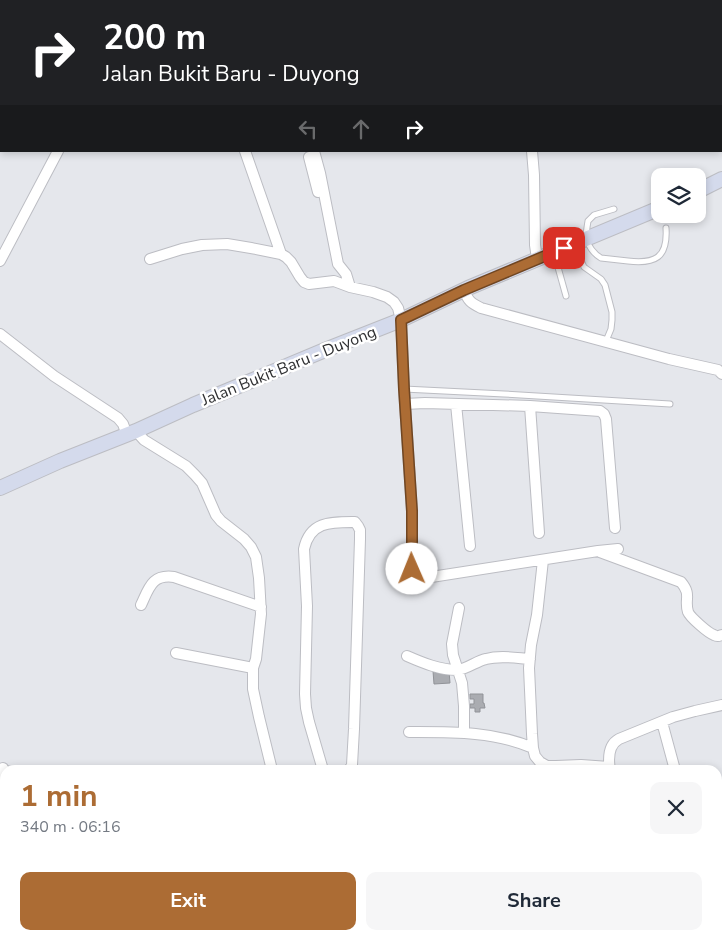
<!DOCTYPE html>
<html lang="en">
<head>
<meta charset="utf-8">
<style>
	body { margin:0; font-family:"Nunito Sans",sans-serif; background:#f6f6f7; color:#1f2937; height:100vh; display:flex; flex-direction:column; font-size:19px; white-space:nowrap }
	* { box-sizing:border-box; margin:0 }
	p { font-size:16px; color:#747a83 }
	.icon { flex:none; width:28px; height:28px; fill:none; stroke:currentColor; stroke-width:2; stroke-linecap:round; stroke-linejoin:round }
	.map { position:relative; flex:1; overflow:hidden }
	.panel { position:absolute; left:0px; top:765px; width:722px; height:175px; display:flex; flex-direction:column; background:#fff; border-radius:15px 15px 0 0; box-shadow:0 2px 8px #0003 }
	.panel>* { flex:none }
	.hud { position:absolute; left:0px; top:0px; width:722px; height:152px; box-shadow:0 2px 8px #0003; background:#202124; color:#fff; overflow:hidden }
	.tools { position:absolute; left:651px; top:168px; display:grid; gap:10px }
	.tools a { display:grid; place-items:center; width:55px; height:55px; border-radius:10px; background:#fff; box-shadow:0 2px 8px #0003; font-size:25px }
	.pin { position:absolute; display:grid; place-items:center; width:42px; height:42px; color:#fff; margin:-21px; border-radius:10px; box-shadow:0 2px 8px #0006 }
	.me { position:absolute; width:55px; margin:-28px; rotate:359deg; stroke-linejoin:round; filter:drop-shadow(0 0 4px #0008) }
	.turn { display:flex; align-items:center; gap:18px; height:105px; padding:0 20px; font-size:22px }
	.turn .icon { width:65px; height:65px; stroke-width:2.5 }
	.turn b { display:block; font-size:35px; line-height:42px }
	.lanes { display:flex; align-items:center; height:48px; padding:0 20px; background:#0003; justify-content:center; gap:25px; direction:ltr }
	.lanes .off { opacity:.35 }
	.round { display:grid; place-items:center; flex:none; width:52px; height:52px; border-radius:10px; background:#f6f6f7 }
	.overview { display:flex; align-items:center; justify-content:space-between; height:85px; padding:0 20px }
	h1 { font-size:30px; font-weight:700; line-height:38px; color:#ac6c34 }
	.action { display:flex; gap:10px; margin-top:auto; padding:10px 20px }
	.action a { flex:1; height:58px; border-radius:10px; background:#ac6c34; color:#fff; font-size:20px; font-weight:700; line-height:58px; text-align:center }
	.action a+a { background:#f6f6f7; color:#1f2937 }
	.map>svg:first-child { display:block }
</style>
</head>
<body>
<div class="map">
<svg width="722" height="940" viewBox="0 0 722 940">
	<rect width="100%" height="100%" fill="#e5e7ec"/>
	<g fill="none" stroke-linecap="round" stroke-linejoin="round">
		<path stroke="#84a0f5" stroke-width="15" d="M 432,0 L 437,1
			M 721,65 L 722,66"/>
	</g>
	<path fill="#aaacb1" stroke="#919398" d="M 433,671 L 449,671 L 450,683 L 434,684 Z
		M 470,694 L 483,694 L 483,703 L 484,703 L 485,708 L 480,708 L 480,712 L 475,712 L 475,708 L 470,708 L 470,704 L 474,704 L 474,699 L 470,699 Z"/>
	<g fill="none" stroke-linecap="round" stroke-linejoin="round">
		<defs>
			<path id="service" d="M 320,1 L 326,1
				M 614,209 L 594,215 L 588,221 C 587,227 586,233 586,238 C 588,246 594,254 601,258 C 610,259 619,260 628,261 C 655,264 668,258 666,228
				M 574,246 L 584,267 L 601,279 L 605,285 L 612,312 L 612,320 L 611,329 L 606,341
				M 554,253 L 566,296
				M 404,389 L 504,394 L 670,404
				M 3,768 L 13,770
				M 0,835 L 5,837
				M 0,915 L 5,917
				M 48,935 L 60,940
				M 163,940 L 165,935"/>
			<path id="minor" d="M 85,0 L 89,1
				M 471,0 L 476,1
				M 629,0 L 629,1
				M 0,1 L 2,0
				M 110,1 L 113,0 L 115,1
				M 457,1 L 457,0
				M 683,1 L 683,0
				M 721,57 L 722,57
				M 0,107 L 1,107
				M 245,151 L 281,254
				M 314,151 L 320,173 L 337,259 L 338,264 L 346,274 L 350,287
				M 532,151 L 534,175 L 535,245 L 536,252 L 540,258
				M 309,157 L 318,192
				M 150,259 L 182,249 L 202,245 L 227,244 L 251,248 L 281,254 L 286,257 L 291,262 L 300,277 L 304,282 L 309,284 L 334,281 L 350,287 L 373,292 L 387,297 L 394,302 L 398,308 L 401,320 L 404,389 L 412,511 L 412,569 C 415,575 418,578 425,578 L 598,551 L 618,549
				M 0,261 L 58,151
				M 464,290 C 468,301 471,303 481,308 L 669,359 L 718,370 L 722,374
				M 0,334 L 54,376 L 118,418 L 123,424 L 127,435
				M 405,404 L 425,403 L 530,406 L 600,411 L 604,414 L 606,419 L 615,528
				M 456,404 L 470,546
				M 530,406 L 539,533
				M 136,431 L 144,440 L 186,466 L 195,475 L 202,483 L 216,515 L 221,521 L 244,539 L 251,547 L 256,557 L 259,578 L 261,614 L 256,659 L 253,668 L 253,689 L 259,717 L 272,770
				M 600,552 L 681,582 C 692,595 684,599 688,612 C 690,617 708,633 714,635 C 718,637 718,636 722,635
				M 543,560 L 537,615 L 531,645 L 529,668 L 532,734 L 533,748 L 535,756 L 540,762 L 547,766 L 556,766 L 581,765 L 609,767
				M 141,605 C 149,588 152,574 174,577 L 261,607
				M 459,608 L 452,644 L 453,655 L 462,683 L 464,706 L 464,732
				M 176,653 L 253,668
				M 407,656 C 423,663 440,670 457,670 C 468,669 476,661 486,659 C 500,655 516,658 530,659
				M 662,722 L 675,770
				M 409,732 C 451,732 494,731 533,748
				M 323,770 L 309,722 L 306,708 L 305,694 L 307,606 L 304,549 C 310,521 331,522 355,522 L 358,526 L 360,530 L 360,539 L 354,729 L 352,765 L 349,770
				M 610,770 C 608,758 608,745 619,739 L 673,717 L 695,711 L 722,705
				M 0,775 L 3,768
				M 718,791 L 722,786
				M 0,805 L 5,806
				M 0,875 L 5,877
				M 237,935 L 238,940
				M 120,940 L 122,935
				M 279,940 L 284,935
				M 450,940 L 450,935
				M 516,940 L 517,935
				M 617,940 L 617,935"/>
			<path id="secondary" d="M 698,191 L 722,179
				M 0,488 L 60,461 L 136,431 L 193,405 L 325,350 L 401,320 L 468,288 L 660,208"/>
		</defs>
		<use href="#service" stroke="#bcbdc3" stroke-width="7"/>
		<use href="#minor" stroke="#bcbdc3" stroke-width="12"/>
		<use href="#secondary" stroke="#bcbdc3" stroke-width="16"/>
		<use href="#service" stroke="#fff" stroke-width="5"/>
		<use href="#minor" stroke="#fff" stroke-width="10"/>
		<use href="#secondary" stroke="#d4daec" stroke-width="14"/>
	</g>
	<g fill="none" stroke-linecap="round" stroke-linejoin="round">
		<defs>
			<path id="route" d="M 412,569 L 412,511 L 404,389 L 401,320 L 464,290 L 564,248"/>
		</defs>
		<use href="#route" stroke="#704622" stroke-width="12"/>
		<use href="#route" stroke="#ac6c34" stroke-width="9"/>
	</g>
	<g text-anchor="middle" dominant-baseline="central" stroke-width="5" stroke-linejoin="round" paint-order="stroke">
		<g font-size="16" fill="#2e2f31" stroke="#fff">
			<text transform="translate(289 366) rotate(-22)">Jalan Bukit Baru - Duyong</text>
		</g>
	</g>
</svg>
<div class="tools">
<a><svg class="icon" aria-label="layers" viewBox="0 0 24 24"><path d="M12 4l9 5-9 5-9-5zM3 14l9 5 9-5"/></svg></a>
</div>
<div class="pin" style="left:564px;top:248px;background:#d93025"><svg class="icon" aria-label="arrive" viewBox="0 0 24 24"><path d="M6 21V4h12l-3 4 3 4H6"/></svg></div>
<svg class="me" style="left:412px;top:569px" viewBox="-20 -20 40 40"><circle r="19" fill="#fff"/><path d="M0-13L10 11 0 6-10 11z" fill="#ac6c34"/></svg>
<div class="hud">
<div class="turn"><svg class="icon" aria-label="right" viewBox="0 0 24 24"><path d="M7 20v-9h11M14 6l5 5-5 5"/></svg><div><b>200 m</b>Jalan Bukit Baru - Duyong</div></div>
<div class="lanes"><svg class="icon off" aria-label="left" viewBox="0 0 24 24"><path d="M17 20v-9H6M10 6l-5 5 5 5"/></svg><svg class="icon off" aria-label="ahead" viewBox="0 0 24 24"><path d="M12 20V5M6 11l6-6 6 6"/></svg><svg class="icon" aria-label="right" viewBox="0 0 24 24"><path d="M7 20v-9h11M14 6l5 5-5 5"/></svg></div>
</div>
<section class="panel">
<div class="overview"><div><h1>1 min</h1><p>340 m · 06:16</p></div><a class="round"><svg class="icon" aria-label="close" viewBox="0 0 24 24"><path d="M6 6l12 12M18 6L6 18"/></svg></a></div>
<div class="action"><a>Exit</a><a>Share</a></div>
</section>
</div>
</body>
</html>
